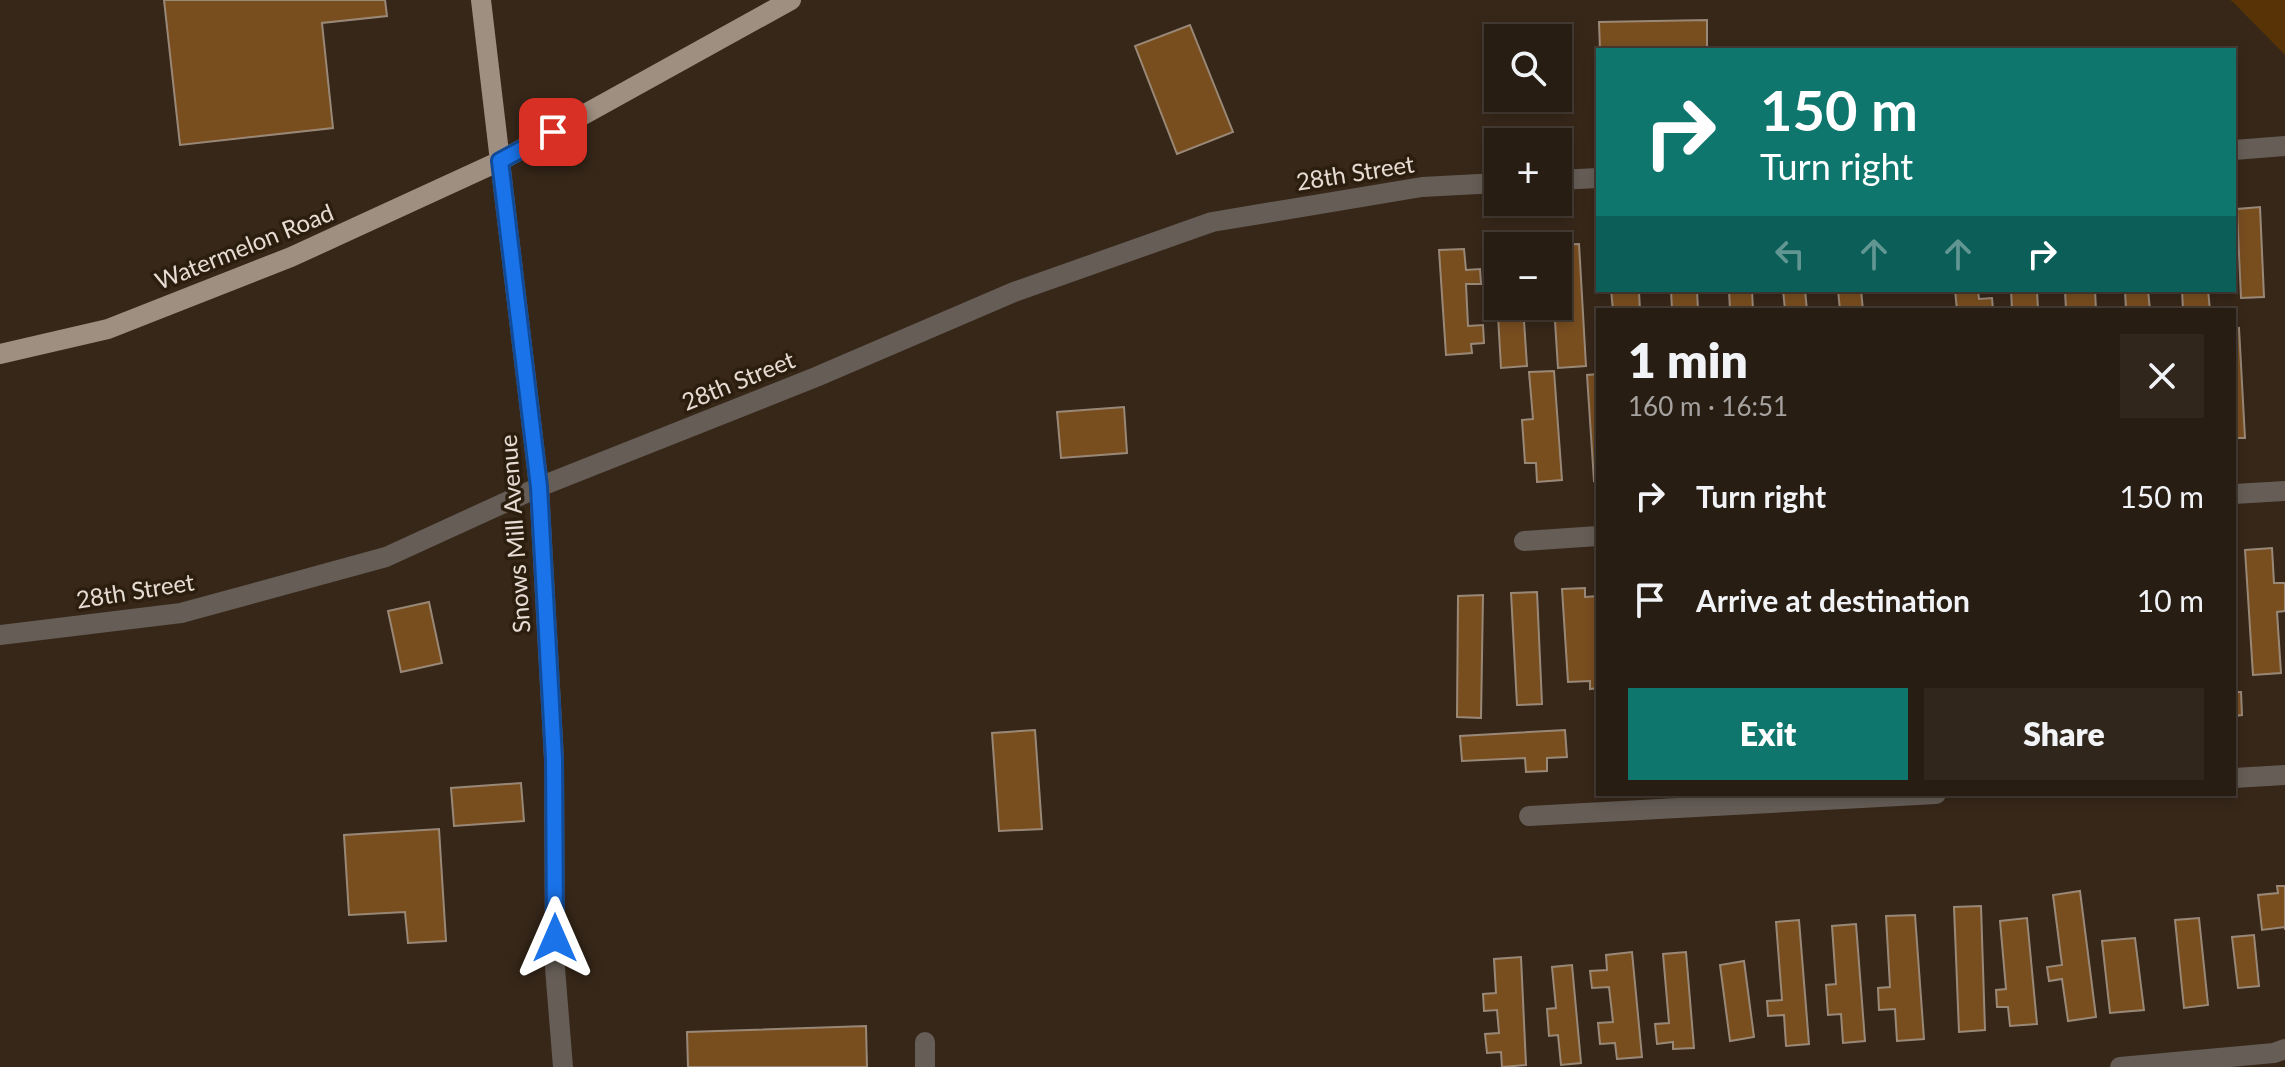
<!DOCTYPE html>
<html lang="en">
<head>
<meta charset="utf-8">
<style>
	body { margin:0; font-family:Lato,sans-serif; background:#30261c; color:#f1f3f6; height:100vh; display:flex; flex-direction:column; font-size:30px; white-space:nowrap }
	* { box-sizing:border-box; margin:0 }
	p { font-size:26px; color:#a5a2a0 }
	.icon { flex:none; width:44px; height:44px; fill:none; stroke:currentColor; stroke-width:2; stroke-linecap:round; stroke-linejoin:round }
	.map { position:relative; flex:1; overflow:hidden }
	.details { position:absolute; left:1596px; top:308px; width:640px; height:488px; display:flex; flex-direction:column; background:#281d13; border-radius:0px; box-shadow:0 4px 12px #0003,0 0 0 2px #443b33 }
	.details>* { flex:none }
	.banner { position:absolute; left:1596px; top:48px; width:640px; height:244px; border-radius:0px; box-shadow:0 4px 12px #0003,0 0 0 2px #443b33; background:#0f766e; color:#fff; overflow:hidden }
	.buttons { position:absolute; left:1484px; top:24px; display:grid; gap:16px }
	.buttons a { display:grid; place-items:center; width:88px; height:88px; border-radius:0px; background:#281d13; box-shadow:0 4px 12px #0003,0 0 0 2px #443b33; font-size:40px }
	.pin { position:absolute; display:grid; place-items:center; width:68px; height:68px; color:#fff; margin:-34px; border-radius:16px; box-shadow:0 4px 12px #0006 }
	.me { position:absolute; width:88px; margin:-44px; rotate:0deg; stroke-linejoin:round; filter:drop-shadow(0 0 6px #0008) }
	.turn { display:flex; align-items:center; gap:28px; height:168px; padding:0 32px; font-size:36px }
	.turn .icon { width:104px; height:104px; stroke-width:2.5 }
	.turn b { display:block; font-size:56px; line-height:68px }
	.lanes { display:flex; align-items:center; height:76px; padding:0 32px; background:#0003; justify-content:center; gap:40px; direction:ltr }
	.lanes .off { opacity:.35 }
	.round { display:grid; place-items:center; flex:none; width:84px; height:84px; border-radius:0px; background:#30261c }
	.summary { display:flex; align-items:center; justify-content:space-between; height:136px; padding:0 32px }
	h1 { font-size:48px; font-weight:800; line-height:60px }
	.button { display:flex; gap:16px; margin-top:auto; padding:16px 32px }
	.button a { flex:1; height:92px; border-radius:0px; background:#0f766e; color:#fff; font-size:32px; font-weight:800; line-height:92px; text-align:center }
	.button a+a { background:#30261c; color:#f1f3f6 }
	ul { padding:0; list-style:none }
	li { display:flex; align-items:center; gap:24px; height:104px; padding:0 32px }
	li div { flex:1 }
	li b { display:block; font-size:30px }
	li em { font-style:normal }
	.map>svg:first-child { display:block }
</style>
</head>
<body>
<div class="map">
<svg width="2285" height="1067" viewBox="0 0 2285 1067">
	<rect width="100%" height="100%" fill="#362719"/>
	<path fill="#573306" d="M 2230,0 L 2285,0 L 2285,55 L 2233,2 Z"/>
	<path fill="#784e1f" stroke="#9a8877" stroke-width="2" d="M 164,0 L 385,0 L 387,16 L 322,23 L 333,128 L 180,145 Z
		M 1707,20 L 1707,50 L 1600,50 L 1599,22 Z
		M 1190,25 L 1233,132 L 1177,154 L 1135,46 Z
		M 2260,207 L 2264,297 L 2241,298 L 2237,209 Z
		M 1519,244 L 1498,246 L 1498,306 L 1523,306 L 1527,366 L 1501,368 L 1494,246 Z
		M 1579,244 L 1586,366 L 1558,368 L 1554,306 L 1558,306 L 1558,246 L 1551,245 Z
		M 1464,249 L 1466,270 L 1480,269 L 1481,284 L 1466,284 L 1468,326 L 1483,325 L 1484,343 L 1471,344 L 1472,353 L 1446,355 L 1439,250 Z
		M 1611,290 L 1656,290 L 1656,291 L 1639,292 L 1640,310 L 1613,310 Z
		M 1671,290 L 1697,290 L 1698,310 L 1672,310 Z
		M 1729,290 L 1752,290 L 1753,310 L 1730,310 Z
		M 1783,290 L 1805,290 L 1807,310 L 1785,310 Z
		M 1838,290 L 1861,290 L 1863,310 L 1840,310 Z
		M 1955,290 L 1978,290 L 1979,299 L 1992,298 L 1993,310 L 1957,310 Z
		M 2011,290 L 2037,290 L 2038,310 L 2012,310 Z
		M 2065,290 L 2095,290 L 2096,310 L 2066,310 Z
		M 2125,290 L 2148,290 L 2150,310 L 2126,310 Z
		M 2182,290 L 2208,290 L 2210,310 L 2183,310 Z
		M 2239,328 L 2245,438 L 2234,438 L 2234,329 Z
		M 1554,371 L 1562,480 L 1537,482 L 1536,463 L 1525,463 L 1522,420 L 1533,419 L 1529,372 Z
		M 1598,374 L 1598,480 L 1594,481 L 1587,375 Z
		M 1124,407 L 1127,453 L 1061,458 L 1057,412 Z
		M 2272,548 L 2274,583 L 2285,583 L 2285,611 L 2277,612 L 2281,673 L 2253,675 L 2245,550 Z
		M 1585,588 L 1585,597 L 1598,596 L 1598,688 L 1590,689 L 1590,681 L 1568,682 L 1562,589 Z
		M 1537,592 L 1542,704 L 1517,705 L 1511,593 Z
		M 1483,595 L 1481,718 L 1457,717 L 1458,596 Z
		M 429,602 L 442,663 L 401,672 L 388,611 Z
		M 2234,692 L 2241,692 L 2242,715 L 2234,716 Z
		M 1035,730 L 1042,829 L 999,831 L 992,733 Z
		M 1565,730 L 1567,757 L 1547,758 L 1547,771 L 1526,772 L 1525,758 L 1462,761 L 1460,736 Z
		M 521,783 L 524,821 L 454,826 L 451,788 Z
		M 439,829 L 446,941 L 408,943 L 405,912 L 349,915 L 344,835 Z
		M 2277,886 L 2285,886 L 2285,930 L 2285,927 L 2262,930 L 2258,895 L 2278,893 Z
		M 2080,891 L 2096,1017 L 2068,1021 L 2062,979 L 2049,981 L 2047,967 L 2062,965 L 2053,895 Z
		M 1981,906 L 1985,1030 L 1959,1032 L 1954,907 Z
		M 1915,915 L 1924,1039 L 1897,1041 L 1895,1009 L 1879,1010 L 1878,988 L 1890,987 L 1886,916 Z
		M 2027,918 L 2037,1024 L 2010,1026 L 2008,1007 L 1997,1007 L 1996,990 L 2006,989 L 2000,921 Z
		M 2199,918 L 2208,1005 L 2184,1008 L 2175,920 Z
		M 1799,920 L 1809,1044 L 1786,1046 L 1784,1015 L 1768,1016 L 1767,1001 L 1782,1000 L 1776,922 Z
		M 1856,924 L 1865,1041 L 1843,1043 L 1841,1014 L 1828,1015 L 1826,985 L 1836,984 L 1832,926 Z
		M 2254,935 L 2259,986 L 2238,988 L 2232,937 Z
		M 2135,938 L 2144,1010 L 2110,1013 L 2102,941 Z
		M 1632,952 L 1642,1057 L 1617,1059 L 1615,1043 L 1600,1044 L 1598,1023 L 1613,1022 L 1609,987 L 1592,988 L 1590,971 L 1607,970 L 1606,955 Z
		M 1686,952 L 1694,1048 L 1673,1049 L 1673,1042 L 1657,1044 L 1655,1024 L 1669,1023 L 1663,954 Z
		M 1521,957 L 1526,1065 L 1502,1067 L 1501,1052 L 1487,1053 L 1485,1034 L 1499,1033 L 1497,1010 L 1484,1011 L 1483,994 L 1496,993 L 1494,959 Z
		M 1744,961 L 1754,1037 L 1730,1041 L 1720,965 Z
		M 1572,965 L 1581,1063 L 1561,1065 L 1558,1035 L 1549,1036 L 1547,1009 L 1556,1008 L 1552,967 Z
		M 866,1026 L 867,1067 L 688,1067 L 687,1032 Z"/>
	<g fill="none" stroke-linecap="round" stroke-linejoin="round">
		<path stroke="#655d56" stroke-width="20" d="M 2234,150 L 2285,146
			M 500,161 L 539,487 L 554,759 L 555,968 L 563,1067
			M 1558,180 L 1598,178
			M 2234,494 L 2285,491
			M 1524,541 L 1598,536
			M 0,635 L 181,613 L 386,557 L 539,487 L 816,377 L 1014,292 L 1212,222 L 1422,187 L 1498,183
			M 2234,778 L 2285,775
			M 1529,816 L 1936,794
			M 925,1042 L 925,1067
			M 2120,1067 L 2274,1053 L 2285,1049"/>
		<path stroke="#9e8f80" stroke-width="20" d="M 481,0 L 500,161
			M 0,354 L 108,329 L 291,257 L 500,161 L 791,0"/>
	</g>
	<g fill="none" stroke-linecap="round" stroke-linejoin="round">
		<defs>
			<path id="route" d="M 553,132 L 500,161 L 539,487 L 554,759 L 555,938"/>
		</defs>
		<use href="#route" stroke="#114b97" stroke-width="20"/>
		<use href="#route" stroke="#1a73e8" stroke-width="14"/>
	</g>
	<g text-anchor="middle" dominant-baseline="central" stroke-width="7" stroke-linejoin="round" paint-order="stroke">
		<g font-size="24" fill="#e6dcd3" stroke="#2c1e0f">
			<text transform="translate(1355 172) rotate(-9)">28th Street</text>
			<text transform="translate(244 246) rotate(-22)">Watermelon Road</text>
			<text transform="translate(738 380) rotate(-22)">28th Street</text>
			<text transform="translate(514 534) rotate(-94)">Snows Mill Avenue</text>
			<text transform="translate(135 590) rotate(-9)">28th Street</text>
		</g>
	</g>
</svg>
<div class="buttons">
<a><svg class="icon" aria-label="search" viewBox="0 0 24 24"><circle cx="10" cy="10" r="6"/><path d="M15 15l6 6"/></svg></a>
<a>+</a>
<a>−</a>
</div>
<div class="pin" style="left:553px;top:132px;background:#d93025"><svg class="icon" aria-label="arrive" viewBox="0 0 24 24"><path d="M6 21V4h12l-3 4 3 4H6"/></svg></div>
<svg class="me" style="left:555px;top:938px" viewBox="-20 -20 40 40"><path d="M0-17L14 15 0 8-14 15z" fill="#1a73e8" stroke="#fff" stroke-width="4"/></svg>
<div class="banner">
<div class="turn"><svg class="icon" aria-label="right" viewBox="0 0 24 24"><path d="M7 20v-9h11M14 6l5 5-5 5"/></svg><div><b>150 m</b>Turn right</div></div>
<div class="lanes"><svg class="icon off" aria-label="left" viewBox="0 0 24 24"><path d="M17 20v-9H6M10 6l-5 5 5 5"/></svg><svg class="icon off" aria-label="ahead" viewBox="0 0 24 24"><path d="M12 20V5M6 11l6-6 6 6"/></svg><svg class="icon off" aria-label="ahead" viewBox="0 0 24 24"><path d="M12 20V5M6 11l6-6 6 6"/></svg><svg class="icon" aria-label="right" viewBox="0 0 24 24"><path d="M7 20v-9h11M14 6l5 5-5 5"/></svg></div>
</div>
<section class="details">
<div class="summary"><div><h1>1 min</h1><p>160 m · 16:51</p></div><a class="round"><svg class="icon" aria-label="close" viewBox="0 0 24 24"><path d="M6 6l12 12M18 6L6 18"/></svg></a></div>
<ul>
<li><svg class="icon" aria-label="right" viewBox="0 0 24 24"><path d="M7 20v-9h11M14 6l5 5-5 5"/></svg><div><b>Turn right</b></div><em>150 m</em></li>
<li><svg class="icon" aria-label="arrive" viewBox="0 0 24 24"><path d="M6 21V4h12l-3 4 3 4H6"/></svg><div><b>Arrive at destination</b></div><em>10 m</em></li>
</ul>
<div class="button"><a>Exit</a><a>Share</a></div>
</section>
</div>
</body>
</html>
